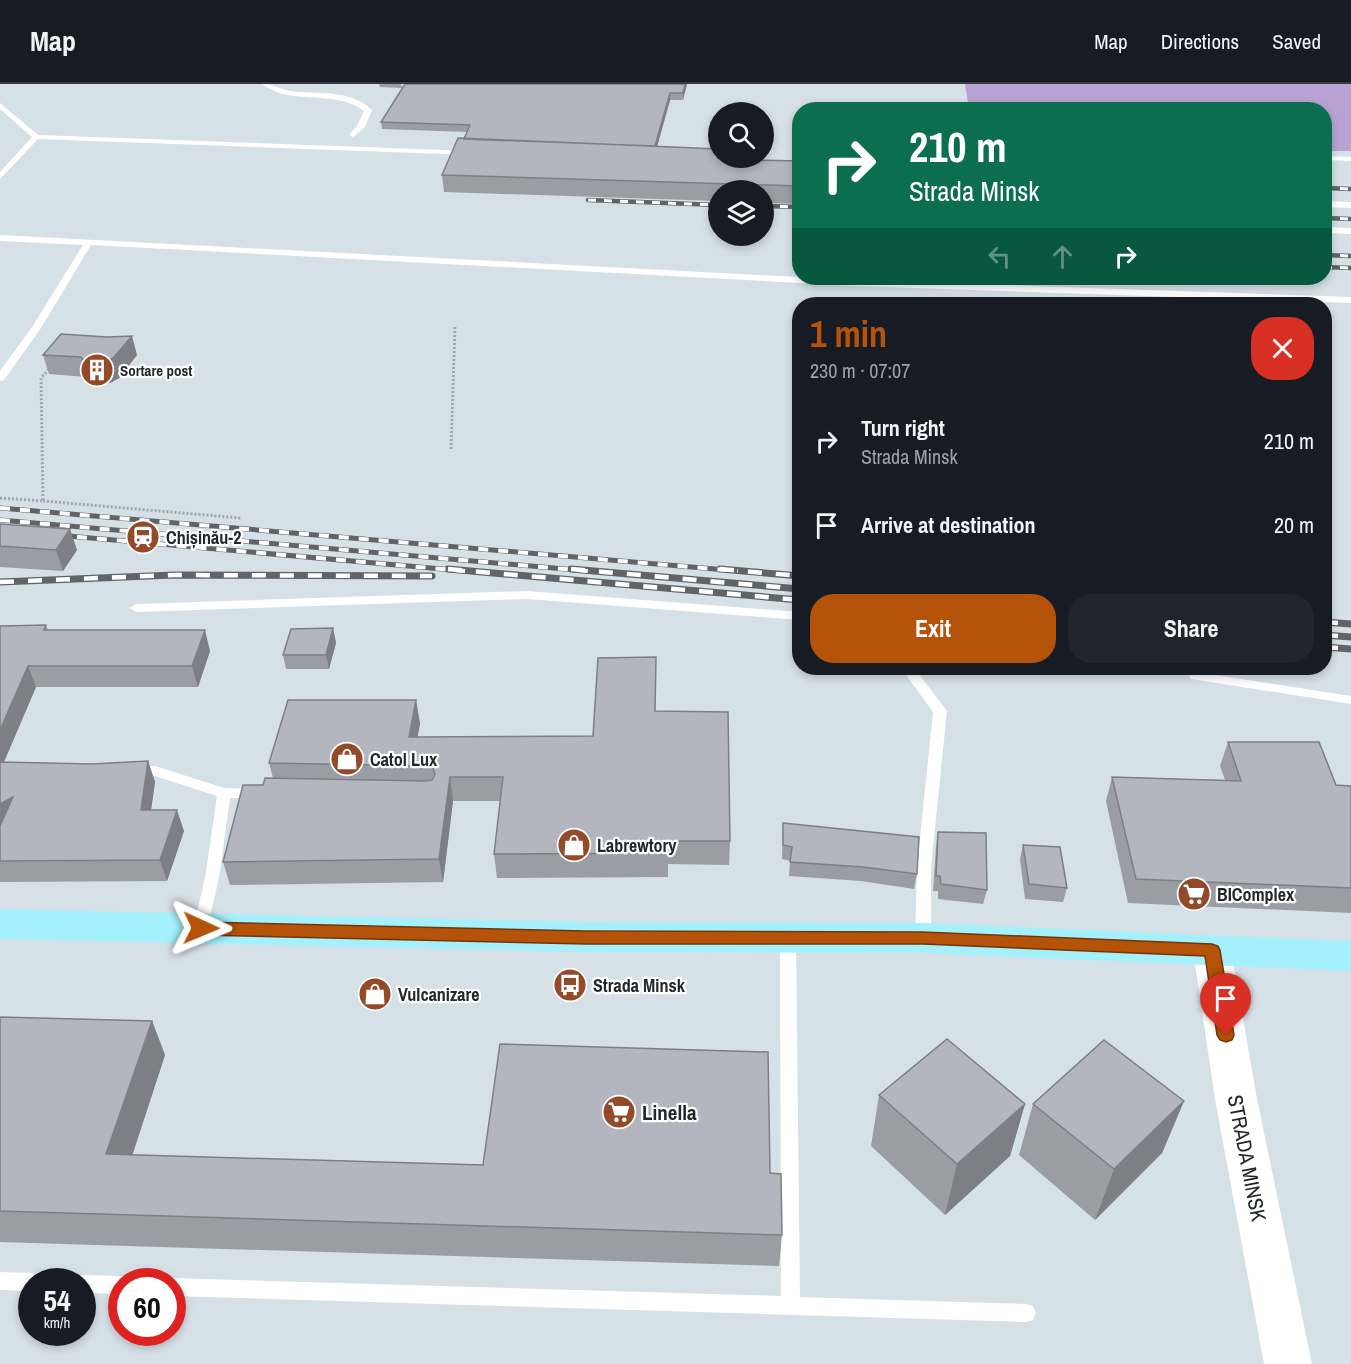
<!DOCTYPE html>
<html lang="en">
<head>
<meta charset="utf-8">
<style>
	body { margin:0; font-family:"Archivo Narrow",sans-serif; background:#20242c; color:#f1f3f6; height:100vh; display:flex; flex-direction:column; font-size:22px; white-space:nowrap }
	* { box-sizing:border-box; margin:0 }
	p { font-size:20px; color:#9ea1a6 }
	.icon { flex:none; width:33px; height:33px; fill:none; stroke:currentColor; stroke-width:2; stroke-linecap:round; stroke-linejoin:round }
	.map { position:relative; flex:1; overflow:hidden }
	.details { position:absolute; left:792px; top:213px; width:540px; height:378px; display:flex; flex-direction:column; background:#171b24; border-radius:24px; box-shadow:0 3px 9px #0003 }
	.details>* { flex:none }
	.banner { position:absolute; left:792px; top:18px; width:540px; height:183px; border-radius:24px; box-shadow:0 3px 9px #0003; background:#0b6e4f; color:#fff; overflow:hidden }
	.buttons { position:absolute; left:708px; top:18px; display:grid; gap:12px }
	.buttons a { display:grid; place-items:center; width:66px; height:66px; border-radius:50%; background:#171b24; box-shadow:0 3px 9px #0003; font-size:30px }
	.speed { position:absolute; left:18px; top:1184px; display:flex; gap:12px; font-size:30px; font-weight:700; text-align:center }
	.speed>* { display:grid; place-content:center; width:78px; height:78px; border-radius:50%; background:#171b24; box-shadow:0 3px 9px #0003; line-height:1 }
	.speed small { font-size:15px; font-weight:400 }
	.speed .limit { border:9px solid #d22; background:#fff; color:#111 }
	.pin { position:absolute; display:grid; place-items:center; width:51px; height:51px; color:#fff; margin:-62px -26px; border-radius:50% 50% 50% 0; rotate:-45deg; box-shadow:0 0 6px #0007 }
	.pin .icon { rotate:45deg }
	.me { position:absolute; width:66px; margin:-33px; rotate:91deg; stroke-linejoin:round; filter:drop-shadow(0 0 4px #0008) }
	.turn { display:flex; align-items:center; gap:21px; height:126px; padding:0 18px; font-size:27px }
	.turn .icon { width:78px; height:78px; stroke-width:2.5 }
	.turn b { display:block; font-size:42px; line-height:51px }
	.lanes { display:flex; align-items:center; height:57px; padding:0 18px; background:#0003; justify-content:center; gap:30px; direction:ltr }
	.lanes .off { opacity:.35 }
	.round { display:grid; place-items:center; flex:none; width:63px; height:63px; border-radius:24px; background:#20242c }
	.head { display:flex; align-items:center; justify-content:space-between; height:102px; padding:0 18px }
	h1 { font-size:36px; font-weight:700; line-height:45px; color:#b45309 }
	.cta { display:flex; gap:12px; margin-top:auto; padding:12px 18px }
	.cta a { flex:1; height:69px; border-radius:24px; background:#b45309; color:#fff; font-size:24px; font-weight:700; line-height:69px; text-align:center }
	.cta a+a { background:#20242c; color:#f1f3f6 }
	ul { padding:0; list-style:none }
	li { display:flex; align-items:center; gap:18px; height:84px; padding:0 18px }
	li div { flex:1 }
	li b { display:block; font-size:22px }
	li em { font-style:normal }
	header { display:flex; align-items:center; gap:36px; box-sizing:border-box; height:84px; padding:0 30px; background:#171b24; border-bottom:2px solid #363941 }
	header strong { font-size:28px }
	nav { display:flex; gap:33px; margin-inline-start:auto; font-size:21px }
	.map>svg:first-child { display:block }
</style>
</head>
<body>
<header>
<strong>Map</strong>
<nav><a>Map</a><a>Directions</a><a>Saved</a></nav>
</header>
<div class="map">
<svg width="1351" height="1280" viewBox="0 0 1351 1280">
	<rect width="100%" height="100%" fill="#d6e0e7"/>
	<path fill="#b9a2d1" d="M 965,0 L 1351,0 L 1351,67 L 1325,67 L 1324,26 L 969,25 Z"/>
	<g fill="none" stroke-linecap="round" stroke-linejoin="round">
		<path stroke="#9fa7ac" stroke-width="3" stroke-dasharray="2 2" stroke-linecap="butt" d="M 451,365 L 455,242
			M 0,414 L 43,417 L 41,294 L 50,284
			M 43,417 L 241,434"/>
		<path fill="#fff" fill-rule="evenodd" d="M 262,0 C 273,0 280,5 290,7 C 318,11 349,4 372,26 L 365,43 L 353,53 L 349,51 L 357,42 L 364,27 C 334,4 292,23 262,0 Z
			M 0,19 L 38,51 L 471,67 L 475,69 L 471,71 L 38,55 L 0,95 L 0,88 L 32,53 L 0,25 Z
			M 1324,72 L 1351,73 L 1351,77 L 1324,76 Z
			M 1324,117 L 1351,118 L 1351,124 L 1324,123 Z
			M 1324,143 L 1351,144 L 1351,150 L 1324,149 Z
			M 0,151 L 856,196 L 1351,213 L 1351,219 L 856,202 L 91,161 L 41,244 L 4,296 L 0,297 L 0,287 L 32,243 L 83,161 L 0,157 Z
			M 527,507 L 800,528 L 800,536 L 527,515 L 136,528 L 130,524 L 136,520 Z
			M 901,584 L 914,584 L 947,627 L 931,783 L 931,854 L 928,858 L 923,860 L 918,858 L 915,854 L 917,783 L 933,628 Z
			M 1196,588 L 1351,612 L 1351,620 L 1191,595 L 1189,592 L 1191,589 Z
			M 135,682 L 155,682 L 224,704 L 257,705 L 262,706 L 264,710 L 262,714 L 230,714 L 219,794 L 206,849 L 201,851 L 196,849 L 193,845 L 205,794 L 217,712 L 155,692 L 130,690 L 128,687 Z
			M 788,849 L 794,851 L 796,855 L 800,1213 L 1026,1220 L 1033,1222 L 1036,1229 L 1033,1236 L 1026,1238 L 172,1212 L 172,1197 L 165,1197 L 172,1194 L 781,1212 L 780,855 L 782,851 Z
			M 0,1188 L 32,1189 L 39,1192 L 41,1197 L 32,1197 L 32,1207 L 0,1206 Z
			M 82,1191 L 122,1192 L 130,1197 L 122,1197 L 122,1210 L 82,1209 L 82,1197 L 74,1197 L 75,1194 Z"/>
		<path fill="#fff" fill-rule="evenodd" d="M 1212,851 L 1226,855 L 1231,866 L 1257,1015 L 1312,1280 L 1264,1280 L 1215,1015 L 1193,866 L 1198,855 Z"/>
		<path fill="#a4f1fd" fill-rule="evenodd" d="M 0,825 L 586,838 L 923,839 L 1351,857 L 1351,887 L 923,869 L 586,868 L 0,855 Z"/>
		<defs>
			<path id="rail-far2" d="M 1324,104 L 1351,105
				M 588,116 L 718,121
				M 764,122 L 800,123
				M 1324,134 L 1351,135
				M 1324,171 L 1351,172
				M 1324,183 L 1351,184"/>
			<path id="rail-far1" d="M 0,424 L 738,487
				M 0,436 L 588,487
				M 57,451 L 465,487"/>
			<path id="rail" d="M 448,485 L 800,516
				M 571,485 L 800,505
				M 720,485 L 800,492
				M 0,498 L 174,491 L 432,492
				M 1324,538 L 1351,540
				M 1324,551 L 1351,553
				M 1324,563 L 1351,565"/>
		</defs>
		<use href="#rail-far2" stroke="#5e6468" stroke-width="4.5"/>
		<use href="#rail-far1" stroke="#5e6468" stroke-width="5"/>
		<use href="#rail" stroke="#5e6468" stroke-width="7"/>
		<use href="#rail-far2" stroke="#fff" stroke-width="3" stroke-dasharray="8" stroke-linecap="butt"/>
		<use href="#rail-far1" stroke="#fff" stroke-width="4" stroke-dasharray="10" stroke-linecap="butt"/>
		<use href="#rail" stroke="#fff" stroke-width="4.5" stroke-dasharray="14" stroke-linecap="butt"/>
	</g>
	<path fill="#9a9da4" d="M 379,0 L 401,0 L 402,4 L 380,3 Z
		M 405,0 L 687,0 L 683,16 L 670,16 L 657,63 L 741,76 L 800,77 L 800,120 L 764,119 L 764,106 L 718,106 L 718,117 L 444,108 L 442,91 L 464,55 L 467,48 L 382,45 L 381,38 Z
		M 43,271 L 137,271 L 119,294 L 110,299 L 99,300 L 92,299 L 87,293 L 49,290 Z
		M 0,440 L 77,466 L 63,487 L 0,483 Z
		M 46,541 L 48,546 L 210,567 L 198,603 L 36,603 L 4,678 L 92,680 L 148,677 L 155,698 L 151,726 L 184,747 L 167,797 L 0,798 L 0,542 Z
		M 333,544 L 336,559 L 329,585 L 286,585 L 283,571 Z
		M 656,597 L 655,627 L 730,757 L 729,781 L 668,780 L 668,793 L 497,794 L 494,770 L 500,717 L 453,717 L 443,798 L 230,801 L 223,778 L 263,701 L 273,694 L 269,679 L 416,616 L 420,640 L 417,653 L 593,652 Z
		M 1228,658 L 1336,701 L 1351,702 L 1351,829 L 1128,819 L 1106,717 L 1112,693 L 1225,696 L 1220,682 Z
		M 783,739 L 917,790 L 914,805 L 861,797 L 789,792 L 790,777 L 782,775 Z
		M 938,748 L 987,806 L 983,820 L 938,815 L 938,807 L 933,807 L 936,762 Z
		M 1023,761 L 1067,804 L 1063,818 L 1025,815 L 1020,775 Z
		M 0,933 L 152,937 L 165,971 L 132,1071 L 770,1089 L 782,1151 L 779,1182 L 0,1158 Z
		M 879,1011 L 1025,1020 L 1010,1072 L 945,1131 L 871,1062 Z
		M 1184,1017 L 1162,1069 L 1095,1136 L 1019,1071 L 1033,1020 Z"/>
	<path fill="#7d7f86" d="M 685,0 L 687,0 L 683,16 L 683,9 Z
		M 670,9 L 670,16 L 655,70 L 655,63 Z
		M 132,252 L 137,271 L 119,294 L 110,299 L 99,300 L 93,280 Z
		M 70,445 L 77,466 L 63,487 L 56,466 Z
		M 333,544 L 336,559 L 329,585 L 326,571 Z
		M 205,546 L 210,567 L 198,603 L 192,582 Z
		M 28,582 L 36,603 L 0,687 L 0,646 Z
		M 416,616 L 420,640 L 413,676 L 409,653 Z
		M 148,677 L 155,698 L 148,747 L 141,726 Z
		M 450,693 L 453,717 L 443,798 L 439,775 Z
		M 13,713 L 0,746 L 0,720 Z
		M 177,726 L 184,747 L 167,797 L 160,776 Z
		M 152,937 L 165,971 L 122,1103 L 106,1070 Z
		M 1184,1017 L 1162,1069 L 1095,1136 L 1114,1085 Z
		M 1025,1020 L 1010,1072 L 945,1131 L 957,1080 Z"/>
	<path fill="#b3b6bf" stroke="#7d7f86" stroke-width="1.5" d="M 405,0 L 685,0 L 683,9 L 670,9 L 655,62 L 464,55 L 470,41 L 381,38 Z
		M 458,54 L 718,65 L 718,74 L 740,74 L 740,76 L 800,77 L 800,102 L 442,91 Z
		M 61,250 L 107,253 L 132,252 L 113,274 L 104,279 L 93,280 L 86,279 L 81,273 L 43,271 Z
		M 0,440 L 70,445 L 56,466 L 0,462 Z
		M 46,541 L 44,546 L 205,546 L 192,582 L 28,582 L 0,646 L 0,542 Z
		M 333,544 L 326,571 L 283,571 L 291,545 Z
		M 656,573 L 655,627 L 728,628 L 730,757 L 668,757 L 668,769 L 494,770 L 503,693 L 450,693 L 439,775 L 223,778 L 243,701 L 263,701 L 265,694 L 426,697 L 432,696 L 435,690 L 433,684 L 426,682 L 269,679 L 288,616 L 416,616 L 409,653 L 593,652 L 598,574 Z
		M 1228,658 L 1319,658 L 1336,701 L 1351,702 L 1351,804 L 1136,795 L 1112,693 L 1241,697 Z
		M 148,677 L 141,726 L 177,726 L 160,776 L 0,777 L 0,742 L 13,713 L 0,720 L 0,678 L 92,680 Z
		M 783,739 L 919,753 L 917,790 L 863,783 L 790,778 L 792,763 L 783,761 Z
		M 938,748 L 986,749 L 987,806 L 941,800 L 940,792 L 936,792 Z
		M 1023,761 L 1060,763 L 1067,804 L 1029,800 Z
		M 0,933 L 152,937 L 106,1070 L 483,1081 L 500,960 L 768,968 L 770,1089 L 781,1090 L 782,1151 L 0,1127 Z
		M 947,955 L 1025,1020 L 957,1080 L 879,1011 Z
		M 1104,956 L 1184,1017 L 1114,1085 L 1033,1020 Z"/>
	<path fill="#b45309" stroke="#753606" stroke-width="1.5" d="M 201,838 L 586,847 L 923,848 L 1212,860 L 1218,862 L 1220,866 L 1234,951 L 1232,956 L 1226,958 L 1220,956 L 1217,951 L 1205,872 L 923,860 L 586,860 L 201,851 L 195,849 L 193,844 L 195,840 Z"/>
	<defs>
		<symbol id="building-disc" viewBox="-11 -11 22 22"><circle r="9.5" fill="#924a28" stroke="#fff"/><path d="M-4-6H4V6H1V3H-1V6H-4ZM-2.5-4.3h1.7v1.8h-1.7ZM.8-4.3h1.7v1.8H.8ZM-2.5-1h1.7V.8h-1.7ZM.8-1h1.7V.8H.8Z" fill="#fff"/></symbol>
		<symbol id="station-disc" viewBox="-11 -11 22 22"><circle r="9.5" fill="#924a28" stroke="#fff"/><path d="M-3-6H3Q5-6 5-4V2Q5 4 3 4L4.5 6H3L1.5 4h-3L-3 6H-4.5L-3 4Q-5 4-5 2V-4Q-5-6-3-6ZM-3.5-4v3h7v-3ZM-3.5 1v1.5H-2V1ZM2 1v1.5H3.5V1Z" fill="#fff"/></symbol>
		<symbol id="shop-disc" viewBox="-11 -11 22 22"><circle r="9.5" fill="#924a28" stroke="#fff"/><path d="M-5-2.5h2.3a2.7 3.5 0 0 1 5.4 0H5L5.5 6h-11ZM-1.5-2.5h3a1.5 2.3 0 0 0-3 0Z" fill="#fff"/></symbol>
		<symbol id="supermarket-disc" viewBox="-11 -11 22 22"><circle r="9.5" fill="#924a28" stroke="#fff"/><path d="M-6-5.5h2.5l.6 2H6L4.5 2H-2.5L-4.4-4H-6ZM-1.5 3.2a1.3 1.3 0 1 0 .1 0ZM3 3.2a1.3 1.3 0 1 0 .1 0Z" fill="#fff"/></symbol>
		<symbol id="bus-disc" viewBox="-11 -11 22 22"><circle r="9.5" fill="#924a28" stroke="#fff"/><path d="M-5-6H5V4H4V6H2V4H-2V6H-4V4H-5ZM-3.5-4V0h7V-4ZM-3.5 1.2v1.5H-2V1.2ZM2 1.2v1.5H3.5V1.2Z" fill="#fff"/></symbol>
	</defs>
	<g fill-rule="evenodd">
		<use href="#building-disc" x="78" y="267" width="38" height="38"/>
		<use href="#station-disc" x="124" y="434" width="38" height="38"/>
		<use href="#shop-disc" x="328" y="656" width="38" height="38"/>
		<use href="#shop-disc" x="555" y="742" width="38" height="38"/>
		<use href="#supermarket-disc" x="1175" y="791" width="38" height="38"/>
		<use href="#bus-disc" x="551" y="882" width="38" height="38"/>
		<use href="#shop-disc" x="356" y="891" width="38" height="38"/>
		<use href="#supermarket-disc" x="600" y="1009" width="38" height="38"/>
	</g>
	<g text-anchor="middle" dominant-baseline="central" stroke-width="4.5" stroke-linejoin="round" paint-order="stroke">
		<g font-size="15" font-weight="bold" fill="#232729" stroke="#fff" text-anchor="start">
			<text x="120" y="286">Sortare post</text>
		</g>
		<g font-size="18" font-weight="bold" fill="#232729" stroke="#fff" text-anchor="start">
			<text x="166" y="453">Chișinău-2</text>
			<text x="370" y="675">Catol Lux</text>
			<text x="597" y="761">Labrewtory</text>
			<text x="1217" y="810">BIComplex</text>
			<text x="593" y="901">Strada Minsk</text>
			<text x="398" y="910">Vulcanizare</text>
		</g>
		<g font-size="21" font-weight="bold" fill="#232729" stroke="#fff" text-anchor="start">
			<text x="642" y="1028">Linella</text>
		</g>
		<g font-size="21" fill="#232729" stroke="#fff">
			<text transform="translate(1247 1074) rotate(79)">STRADA MINSK</text>
		</g>
	</g>
</svg>
<div class="buttons">
<a><svg class="icon" aria-label="search" viewBox="0 0 24 24"><circle cx="10" cy="10" r="6"/><path d="M15 15l6 6"/></svg></a>
<a><svg class="icon" aria-label="layers" viewBox="0 0 24 24"><path d="M12 4l9 5-9 5-9-5zM3 14l9 5 9-5"/></svg></a>
</div>
<div class="speed"><div>54<small>km/h</small></div><div class="limit">60</div></div>
<div class="pin" style="left:1226px;top:951px;background:#d93025"><svg class="icon" aria-label="arrive" viewBox="0 0 24 24"><path d="M6 21V4h12l-3 4 3 4H6"/></svg></div>
<svg class="me" style="left:201px;top:844px" viewBox="-20 -20 40 40"><path d="M0-17L14 15 0 8-14 15z" fill="#b45309" stroke="#fff" stroke-width="4"/></svg>
<div class="banner">
<div class="turn"><svg class="icon" aria-label="right" viewBox="0 0 24 24"><path d="M7 20v-9h11M14 6l5 5-5 5"/></svg><div><b>210 m</b>Strada Minsk</div></div>
<div class="lanes"><svg class="icon off" aria-label="left" viewBox="0 0 24 24"><path d="M17 20v-9H6M10 6l-5 5 5 5"/></svg><svg class="icon off" aria-label="ahead" viewBox="0 0 24 24"><path d="M12 20V5M6 11l6-6 6 6"/></svg><svg class="icon" aria-label="right" viewBox="0 0 24 24"><path d="M7 20v-9h11M14 6l5 5-5 5"/></svg></div>
</div>
<section class="details">
<div class="head"><div><h1>1 min</h1><p>230 m · 07:07</p></div><a class="round" style="background:#d93025;color:#fff"><svg class="icon" aria-label="close" viewBox="0 0 24 24"><path d="M6 6l12 12M18 6L6 18"/></svg></a></div>
<ul>
<li><svg class="icon" aria-label="right" viewBox="0 0 24 24"><path d="M7 20v-9h11M14 6l5 5-5 5"/></svg><div><b>Turn right</b><p>Strada Minsk</p></div><em>210 m</em></li>
<li><svg class="icon" aria-label="arrive" viewBox="0 0 24 24"><path d="M6 21V4h12l-3 4 3 4H6"/></svg><div><b>Arrive at destination</b></div><em>20 m</em></li>
</ul>
<div class="cta"><a>Exit</a><a>Share</a></div>
</section>
</div>
</body>
</html>
